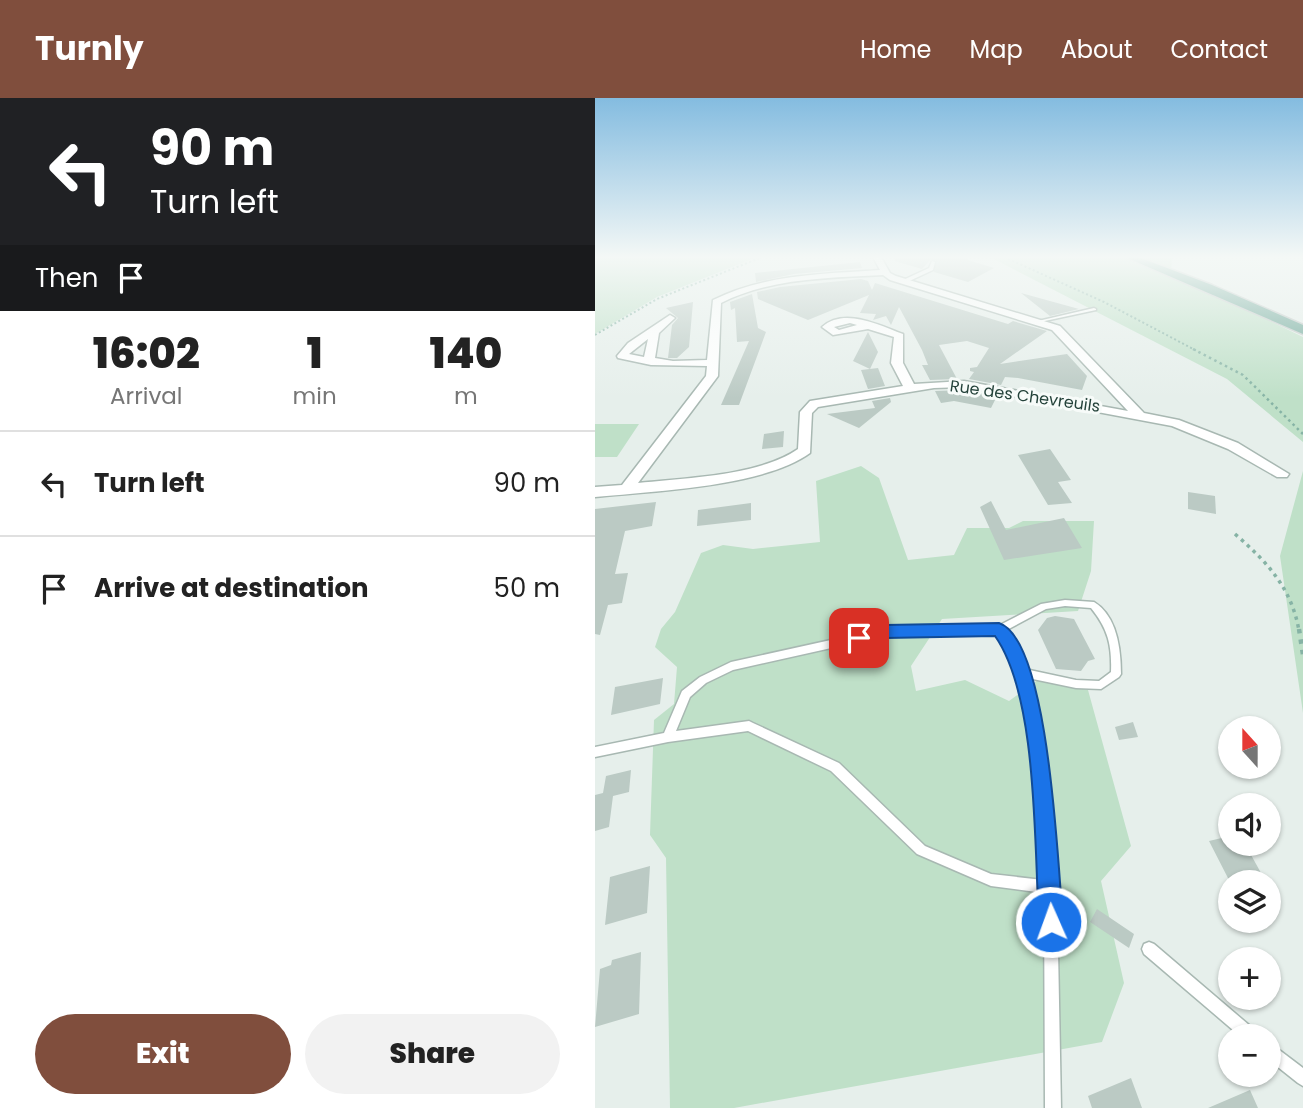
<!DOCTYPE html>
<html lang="en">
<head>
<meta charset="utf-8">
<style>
	body { margin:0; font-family:Poppins,sans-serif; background:#f2f2f2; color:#222; height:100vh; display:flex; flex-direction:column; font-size:26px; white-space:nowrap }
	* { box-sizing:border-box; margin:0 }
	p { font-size:23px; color:#767676 }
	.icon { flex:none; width:38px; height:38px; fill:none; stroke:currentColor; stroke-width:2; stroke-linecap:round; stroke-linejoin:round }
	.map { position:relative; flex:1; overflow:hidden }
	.sheet { display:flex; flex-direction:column; background:#fff; width:595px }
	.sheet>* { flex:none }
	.guide { background:#202124; color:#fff; overflow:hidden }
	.needle { width:46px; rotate:339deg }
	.fabs { position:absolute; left:623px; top:618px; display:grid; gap:14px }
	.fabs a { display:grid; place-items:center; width:63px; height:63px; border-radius:50%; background:#fff; box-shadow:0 2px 5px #0004; font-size:35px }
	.pin { position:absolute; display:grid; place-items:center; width:60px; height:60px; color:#fff; margin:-30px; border-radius:14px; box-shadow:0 4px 10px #0006 }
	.me { position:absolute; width:77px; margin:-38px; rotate:358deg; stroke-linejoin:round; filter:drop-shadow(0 0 5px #0008) }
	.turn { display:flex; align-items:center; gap:24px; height:147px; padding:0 35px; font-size:32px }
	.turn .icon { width:91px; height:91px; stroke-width:2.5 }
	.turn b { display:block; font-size:49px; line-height:60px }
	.then { display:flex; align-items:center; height:66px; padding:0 35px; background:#0003; gap:14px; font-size:26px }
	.eta { display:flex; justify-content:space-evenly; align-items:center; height:119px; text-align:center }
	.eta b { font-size:42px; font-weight:800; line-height:49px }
	.button { display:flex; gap:14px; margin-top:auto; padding:14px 35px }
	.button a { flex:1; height:80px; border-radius:42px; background:#804e3d; color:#fff; font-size:28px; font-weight:800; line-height:80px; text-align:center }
	.button a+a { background:#f2f2f2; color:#222 }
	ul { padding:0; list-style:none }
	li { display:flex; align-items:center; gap:21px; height:105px; padding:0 35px; border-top:2px solid #e0e0e0 }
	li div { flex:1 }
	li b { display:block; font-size:26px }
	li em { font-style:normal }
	header { display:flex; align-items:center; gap:42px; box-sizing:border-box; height:98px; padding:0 35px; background:#804e3d; color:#fff }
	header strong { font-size:33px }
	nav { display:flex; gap:38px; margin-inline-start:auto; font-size:24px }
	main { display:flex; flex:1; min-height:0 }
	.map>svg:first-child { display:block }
</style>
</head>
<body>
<header>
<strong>Turnly</strong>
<nav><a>Home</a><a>Map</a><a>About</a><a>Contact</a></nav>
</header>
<main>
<section class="sheet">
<div class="guide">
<div class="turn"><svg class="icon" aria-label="left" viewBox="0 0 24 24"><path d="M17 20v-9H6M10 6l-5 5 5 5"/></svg><div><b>90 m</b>Turn left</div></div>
<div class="then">Then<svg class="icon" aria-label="arrive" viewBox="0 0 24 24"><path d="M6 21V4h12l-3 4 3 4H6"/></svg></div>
</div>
<div class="eta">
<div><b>16:02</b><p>Arrival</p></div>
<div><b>1</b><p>min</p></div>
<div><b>140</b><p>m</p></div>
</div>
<ul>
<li><svg class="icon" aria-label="left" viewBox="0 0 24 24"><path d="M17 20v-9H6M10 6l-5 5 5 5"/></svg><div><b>Turn left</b></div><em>90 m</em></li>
<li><svg class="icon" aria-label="arrive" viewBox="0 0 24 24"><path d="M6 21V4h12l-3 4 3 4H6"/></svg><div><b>Arrive at destination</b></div><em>50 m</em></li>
</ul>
<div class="button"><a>Exit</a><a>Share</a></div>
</section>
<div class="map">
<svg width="708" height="1010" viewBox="0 0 708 1010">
	<rect width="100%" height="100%" fill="#e6efeb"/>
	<path fill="#bfe0c8" d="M 0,159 L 162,159 L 62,199 L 0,236 Z
		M 395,159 L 577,159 L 576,175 L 708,239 L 708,344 L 632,281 Z
		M 0,326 L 44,326 L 22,359 L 0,359 Z
		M 266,368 L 284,380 L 313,462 L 359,457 L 372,430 L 414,430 L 428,423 L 499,423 L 496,473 L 483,513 L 347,521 L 316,568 L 321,593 L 370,582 L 414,603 L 443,582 L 493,592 L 536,748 L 506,783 L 529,885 L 507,944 L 139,1010 L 75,1010 L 71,760 L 55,737 L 59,622 L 79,606 L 82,569 L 60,549 L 66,531 L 80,514 L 106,455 L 128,447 L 158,451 L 225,444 L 221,383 Z
		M 708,373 L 708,615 L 685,458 Z"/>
	<path fill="#bbcac4" d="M 301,159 L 373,159 L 373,162 L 399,170 L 373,184 L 339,174 L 341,162 L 336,161 L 327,171 L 300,163 Z
		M 265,164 L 267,170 L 199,176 L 161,184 L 160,175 Z
		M 266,181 L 273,183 L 277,192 L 280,185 L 413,226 L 418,223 L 452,233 L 405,266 L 472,256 L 492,278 L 487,292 L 423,280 L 410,279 L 406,287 L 374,281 L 379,274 L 375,273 L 375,270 L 382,269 L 394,250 L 372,243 L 344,247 L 362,281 L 335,282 L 327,267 L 333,267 L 327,252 L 304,209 L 296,227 L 291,218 L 278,222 L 281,216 L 265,215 L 274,197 L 213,222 L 163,201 L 162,194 L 185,189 Z
		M 426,195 L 484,211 L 455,218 Z
		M 157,196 L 163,230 L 171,234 L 144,307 L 126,307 L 154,243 L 142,244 L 140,210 L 136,212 L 135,204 Z
		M 98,204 L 94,249 L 82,260 L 73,260 L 77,227 L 83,220 L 71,210 Z
		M 273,234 L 283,254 L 275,271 L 258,263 Z
		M 283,270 L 290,288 L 273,291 L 266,272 Z
		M 369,292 L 402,298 L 396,310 L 359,303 L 346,305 L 340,293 Z
		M 295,300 L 296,304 L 264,330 L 232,316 L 280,310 L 277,303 Z
		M 189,333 L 188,349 L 167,351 L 169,336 Z
		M 455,351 L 476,382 L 463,384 L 477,405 L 453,407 L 423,357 Z
		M 593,394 L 620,398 L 621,416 L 593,411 Z
		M 396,403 L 411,432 L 469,420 L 487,450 L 409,462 L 385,409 Z
		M 61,404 L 57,428 L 30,433 L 20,476 L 33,475 L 27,505 L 13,507 L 5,537 L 0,536 L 0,411 Z
		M 156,405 L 156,422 L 102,428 L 103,412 Z
		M 460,518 L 479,521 L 500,561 L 493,563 L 486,573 L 461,571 L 443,532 L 452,520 Z
		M 68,580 L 65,606 L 16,617 L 20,589 Z
		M 538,624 L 543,639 L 524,642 L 520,629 Z
		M 36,672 L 34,694 L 18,698 L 14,729 L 0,733 L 0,697 L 8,695 L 11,678 Z
		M 635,738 L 635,746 L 650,746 L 671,784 L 635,784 L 614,743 Z
		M 55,768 L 52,815 L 10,827 L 15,779 Z
		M 502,811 L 539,836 L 534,850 L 495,824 Z
		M 46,854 L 44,916 L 0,929 L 5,871 L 16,867 L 17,862 Z
		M 536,980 L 547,1010 L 497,1010 L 493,998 Z
		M 655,992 L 663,1010 L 613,1010 Z"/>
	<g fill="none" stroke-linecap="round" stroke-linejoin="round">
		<defs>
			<path id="lane" d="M 337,163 L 340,164 L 338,172 L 310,185 L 306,185 L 306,183 L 334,170 Z
				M 499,210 L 501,211 L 501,212 L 445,224 L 443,223 Z
				M 470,502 L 499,504 C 522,518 526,551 526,576 L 524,579 L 506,591 L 481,590 L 433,580 L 445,623 L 462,797 L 466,1010 L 450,1010 L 449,795 L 396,788 L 322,756 L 236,673 L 153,633 L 73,644 L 0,659 L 0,649 L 69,635 L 87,593 L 105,579 L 136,564 L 290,530 L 403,528 L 446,506 ZM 470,508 L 496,510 C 513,531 517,547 516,574 L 504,583 L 481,582 L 430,571 L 424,551 L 410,533 L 451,511 ZM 402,536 L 417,555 L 435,623 L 448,782 L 396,776 L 330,748 L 244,665 L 158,625 L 154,623 L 81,633 L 95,599 L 111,585 L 138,572 L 290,538 Z
				M 554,844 L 559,846 L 661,933 L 663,938 L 645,938 L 549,856 L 547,851 L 549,846 Z
				M 674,946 L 679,948 L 708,970 L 708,988 L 703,985 L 674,962 Z"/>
			<path id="street" d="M 278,159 L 286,159 L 295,175 L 301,178 L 465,228 L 549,315 L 584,322 L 643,345 L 694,376 L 692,379 L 682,379 L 633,351 L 577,328 L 369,289 L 339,290 L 223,309 L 217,315 L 215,355 C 168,389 59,393 0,399 L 0,389 L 27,387 L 111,278 L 112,268 L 56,267 L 23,260 L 22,258 L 33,245 L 75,217 L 80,220 L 64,235 L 60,260 L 78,263 L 112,262 L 118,202 C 170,176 228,176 285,172 ZM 288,177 L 295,182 L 457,232 L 533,313 L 369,283 L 319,286 L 308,265 L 308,236 C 284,227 249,209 227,229 L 238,237 L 273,231 L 299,239 L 296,265 L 308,288 L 215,303 L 205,314 L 203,351 C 164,378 90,380 43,385 L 123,278 L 126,205 C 175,180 233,180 288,177 ZM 255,225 L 262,227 L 244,232 L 239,229 ZM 53,241 L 49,259 L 34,256 Z"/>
			<path id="primary" d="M 530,159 L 543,159 L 617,187 L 708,227 L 708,236 Z"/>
		</defs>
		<use href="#lane" stroke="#a8b8b2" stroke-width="3"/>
		<use href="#street" stroke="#a8b8b2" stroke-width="3"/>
		<use href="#primary" stroke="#c2cac8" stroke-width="3"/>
		<path stroke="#86b3a5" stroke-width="2" stroke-dasharray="2 2.5" stroke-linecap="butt" d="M 409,159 L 509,204 L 602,253
			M 0,237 L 62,201 L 167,159"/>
		<path stroke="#86b3a5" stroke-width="2.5" stroke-dasharray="2.5 3.5" stroke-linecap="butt" d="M 598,251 L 648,277 L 708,336"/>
		<path stroke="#86b3a5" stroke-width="3.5" stroke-dasharray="3.5 4.5" stroke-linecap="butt" d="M 640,436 C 671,463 697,490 704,533"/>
		<path stroke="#86b3a5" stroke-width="4.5" stroke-dasharray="4.5 6" stroke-linecap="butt" d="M 704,531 L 708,557"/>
		<use href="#lane" fill="#fff" fill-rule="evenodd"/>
		<use href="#street" fill="#fff" fill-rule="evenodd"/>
		<use href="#primary" fill="#6aa596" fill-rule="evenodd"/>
	</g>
	<linearGradient id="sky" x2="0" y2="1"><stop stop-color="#84bce0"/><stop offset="0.53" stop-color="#f4f8f6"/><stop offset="1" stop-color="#f4f8f6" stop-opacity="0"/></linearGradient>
	<rect width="708" height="300" fill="url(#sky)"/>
	<path fill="#1a73e8" stroke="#114b97" stroke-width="2" d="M 404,525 C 455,542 463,772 468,824 L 464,832 L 456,835 L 447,832 L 444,824 C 439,747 443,599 400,538 L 290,540 L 264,546 L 256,540 L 258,535 L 290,527 Z"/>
	<g text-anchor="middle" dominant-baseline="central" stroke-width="6" stroke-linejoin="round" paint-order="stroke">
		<g font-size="16" fill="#24423a" stroke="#f7fbf9">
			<text transform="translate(430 298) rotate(8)">Rue des Chevreuils</text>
		</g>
	</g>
</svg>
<div class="fabs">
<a><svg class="needle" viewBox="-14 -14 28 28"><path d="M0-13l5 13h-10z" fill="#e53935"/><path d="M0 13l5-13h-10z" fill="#767676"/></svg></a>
<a><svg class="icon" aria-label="sound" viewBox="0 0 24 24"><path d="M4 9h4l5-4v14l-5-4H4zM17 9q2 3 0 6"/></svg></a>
<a><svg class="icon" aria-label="layers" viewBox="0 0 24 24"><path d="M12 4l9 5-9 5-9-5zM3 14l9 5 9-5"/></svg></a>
<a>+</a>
<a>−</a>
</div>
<div class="pin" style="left:264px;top:540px;background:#d93025"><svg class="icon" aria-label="arrive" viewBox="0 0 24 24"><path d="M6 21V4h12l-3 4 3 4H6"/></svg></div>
<svg class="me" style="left:456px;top:824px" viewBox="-20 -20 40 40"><circle r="17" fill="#1a73e8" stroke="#fff" stroke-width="3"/><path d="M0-11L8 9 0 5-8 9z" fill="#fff"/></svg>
</div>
</main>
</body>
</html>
